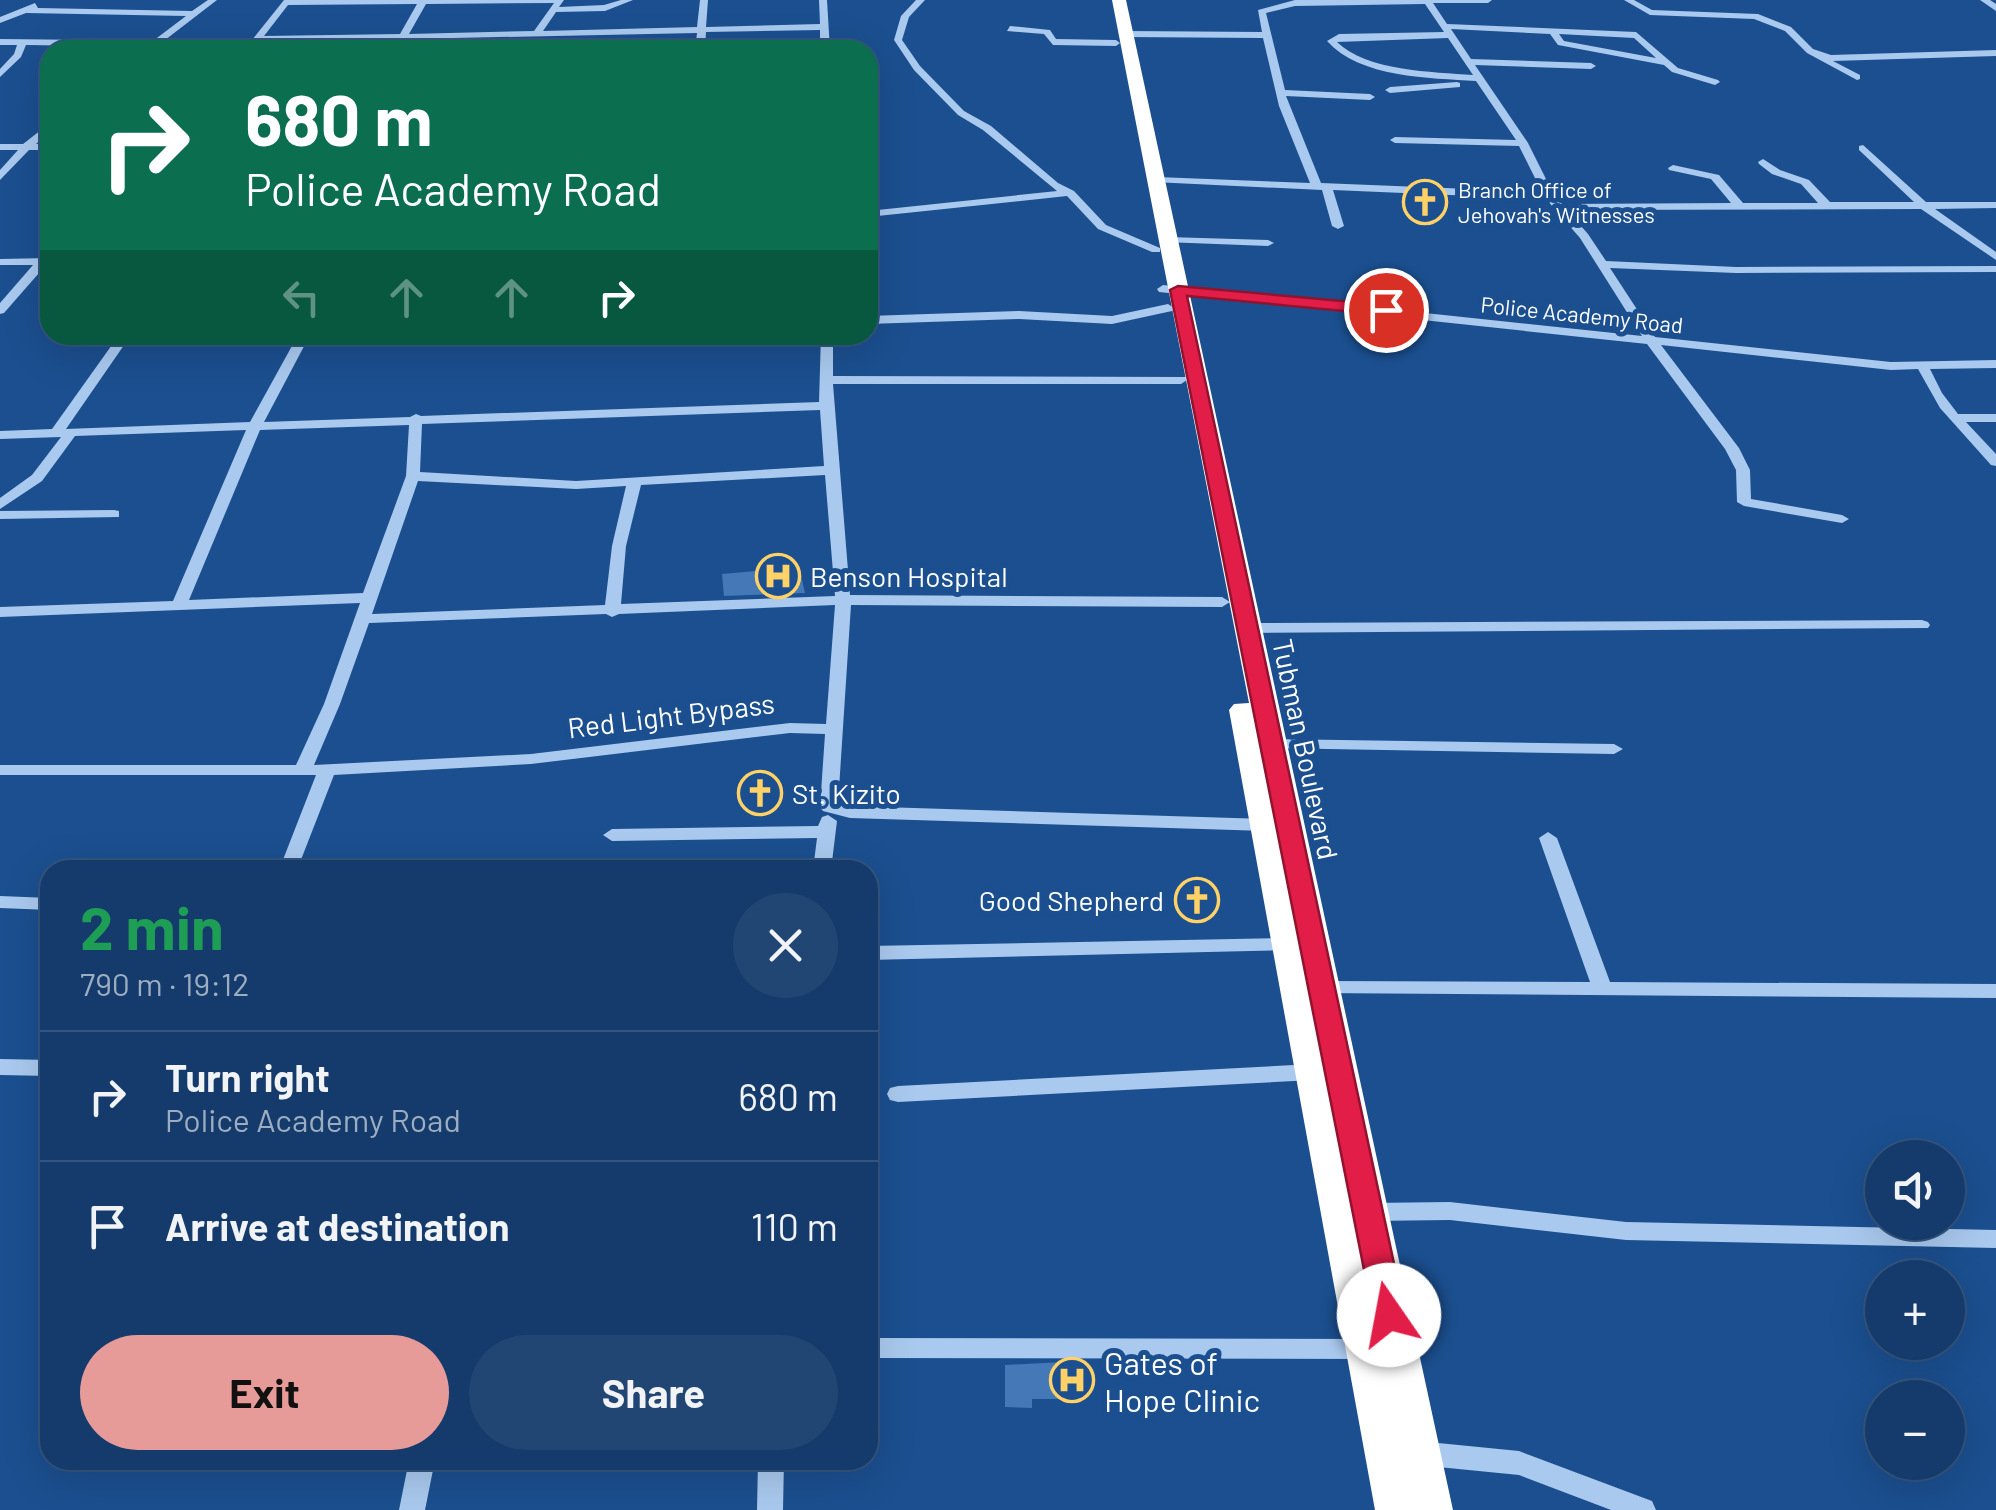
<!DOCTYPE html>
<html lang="en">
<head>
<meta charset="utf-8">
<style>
	body { margin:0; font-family:Barlow,sans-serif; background:#214673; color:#f1f3f6; height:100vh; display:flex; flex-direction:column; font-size:38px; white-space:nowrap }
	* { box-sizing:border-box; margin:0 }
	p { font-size:32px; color:#9dadc1 }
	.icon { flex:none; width:55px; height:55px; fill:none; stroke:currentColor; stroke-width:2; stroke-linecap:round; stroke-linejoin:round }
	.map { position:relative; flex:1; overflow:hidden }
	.drawer { position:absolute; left:40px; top:860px; width:838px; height:610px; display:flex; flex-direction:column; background:#143b6b; border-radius:30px; box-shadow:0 10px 40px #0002,0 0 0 2px #33557e }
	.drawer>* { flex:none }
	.banner { position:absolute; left:40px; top:40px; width:838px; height:305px; border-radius:30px; box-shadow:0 10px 40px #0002,0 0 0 2px #33557e; background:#0b6e4f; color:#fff; overflow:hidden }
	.buttons { position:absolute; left:1865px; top:1140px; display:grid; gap:20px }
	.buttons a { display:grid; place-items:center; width:100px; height:100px; border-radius:50%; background:#143b6b; box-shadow:0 10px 40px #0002,0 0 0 2px #33557e; font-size:50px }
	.pin { position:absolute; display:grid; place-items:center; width:85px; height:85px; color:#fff; margin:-42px; border:5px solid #fff; border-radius:50%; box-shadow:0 2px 10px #0007 }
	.me { position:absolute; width:110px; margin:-55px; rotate:348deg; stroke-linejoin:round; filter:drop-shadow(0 0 8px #0008) }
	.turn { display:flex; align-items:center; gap:35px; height:210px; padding:0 40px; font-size:45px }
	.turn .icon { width:130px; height:130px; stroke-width:2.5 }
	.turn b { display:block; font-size:70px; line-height:85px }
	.lanes { display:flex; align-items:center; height:95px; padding:0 40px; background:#0003; justify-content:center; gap:50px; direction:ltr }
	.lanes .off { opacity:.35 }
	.round { display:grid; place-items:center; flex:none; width:105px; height:105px; border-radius:52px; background:#214673 }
	.headline { display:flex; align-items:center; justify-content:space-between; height:170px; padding:0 40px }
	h1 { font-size:60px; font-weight:700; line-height:75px; color:#1e9e55 }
	.action { display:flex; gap:20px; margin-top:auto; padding:20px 40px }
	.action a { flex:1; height:115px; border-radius:60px; background:#e69b98; color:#111; font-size:40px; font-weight:700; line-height:115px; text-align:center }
	.action a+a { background:#214673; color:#f1f3f6 }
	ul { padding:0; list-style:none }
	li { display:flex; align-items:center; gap:30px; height:130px; padding:0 40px; border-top:2px solid #33557e }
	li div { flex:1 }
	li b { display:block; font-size:38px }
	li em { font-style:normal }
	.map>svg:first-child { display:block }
</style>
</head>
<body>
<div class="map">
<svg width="1996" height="1510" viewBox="0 0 1996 1510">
	<rect width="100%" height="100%" fill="#1b4f8f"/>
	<path fill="#4478b7" d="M 799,567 L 805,593 L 724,596 L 722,574 Z
		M 1063,1362 L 1063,1399 L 1032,1399 L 1032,1408 L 1005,1407 L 1005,1365 Z"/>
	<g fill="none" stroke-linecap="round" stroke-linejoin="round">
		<path fill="#a9c9ee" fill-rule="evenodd" d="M 208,0 L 217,0 L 152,50 L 141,50 L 186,16 L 26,13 L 0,23 L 0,17 L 35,3 L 38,8 L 192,11 Z
			M 284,0 L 564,0 L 559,7 L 604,5 L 621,0 L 633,0 L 605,11 L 556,12 L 543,31 L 697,27 L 700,0 L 708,0 L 706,27 L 820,24 L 819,0 L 827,0 L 830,50 L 820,50 L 820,30 L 706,32 L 705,50 L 695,50 L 697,33 L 406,39 L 400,50 L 390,50 L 397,39 L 260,42 L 254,50 L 244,50 ZM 554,3 L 534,31 L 409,34 L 426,4 ZM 417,4 L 400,34 L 264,36 L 288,5 Z
			M 916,0 L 925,0 L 909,17 L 902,40 L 920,66 L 964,111 L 991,126 L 1058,183 L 1074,191 L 1106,225 L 1160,248 L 1160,252 L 1152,252 L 1098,229 L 1067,196 L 868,217 L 868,211 L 1057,191 L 983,130 L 958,115 L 914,70 L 894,40 L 901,16 Z
			M 1295,0 L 1492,0 L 1488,3 L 1433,3 L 1447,24 L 1636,32 L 1678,68 L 1718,80 L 1720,82 L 1715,85 L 1672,72 L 1664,65 L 1558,45 L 1550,34 L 1451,29 L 1471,59 L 1591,63 L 1596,66 L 1591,69 L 1475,65 L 1528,143 L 1554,195 L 1562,204 L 1731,203 L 1711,179 L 1669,170 L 1668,168 L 1673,165 L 1719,175 L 1743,203 L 1818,203 L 1801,184 L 1772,174 L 1759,164 L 1758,162 L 1763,159 L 1780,170 L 1809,180 L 1830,202 L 1914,202 L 1859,150 L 1859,146 L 1863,145 L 1926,202 L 1996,202 L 1996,208 L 1935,209 L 1996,252 L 1996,260 L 1921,209 L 1567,210 L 1588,234 L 1606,261 L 1736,267 L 1996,266 L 1996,272 L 1736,273 L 1610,268 L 1655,337 L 1891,362 L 1996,360 L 1996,368 L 1930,369 L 1942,393 L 1958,414 L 1996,414 L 1996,422 L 1966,422 L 1996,454 L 1996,466 L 1991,465 L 1940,408 L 1918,369 L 1891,370 L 1661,345 L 1739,448 L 1750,470 L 1751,499 L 1842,515 L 1849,519 L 1842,523 L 1744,506 L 1737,502 L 1736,470 L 1725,449 L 1647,344 L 1159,292 L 1157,289 L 1163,285 L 1642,336 L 1580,238 L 1546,199 L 1333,190 L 1344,226 L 1338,229 L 1332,226 L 1322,190 L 1153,182 L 1153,178 L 1157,177 L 1310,183 L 1279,106 L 1263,38 L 1125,37 L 1121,34 L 1125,31 L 1262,32 L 1258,10 ZM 1425,4 L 1444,32 L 1339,34 L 1327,41 C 1360,78 1430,78 1476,81 L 1516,140 L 1395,137 L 1390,140 L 1395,143 L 1519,146 L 1542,192 L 1321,183 L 1286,96 L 1370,100 L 1375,97 L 1370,94 L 1285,90 L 1266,13 L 1295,6 ZM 1559,34 L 1634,38 L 1656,58 L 1564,41 ZM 1448,38 L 1473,75 C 1433,72 1366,71 1337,42 Z
			M 1624,0 L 1634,0 L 1652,10 L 1758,14 L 1791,27 L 1813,49 L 1831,55 L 1996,50 L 1996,56 L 1833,61 L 1860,75 L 1860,79 L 1857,80 L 1807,53 L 1785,31 L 1754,19 L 1650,15 Z
			M 1980,0 L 1990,0 L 1996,4 L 1996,11 Z
			M 1010,26 L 1050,30 L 1056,39 L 1116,40 L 1120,43 L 1116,46 L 1053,45 L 1044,34 L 1007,31 Z
			M 0,39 L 94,40 L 98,43 L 94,46 L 26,45 L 21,57 L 0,77 L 0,69 L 14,54 L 17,45 L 0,45 Z
			M 1457,82 L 1460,83 L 1460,87 L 1390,93 L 1385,90 L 1390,87 Z
			M 50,123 L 50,131 L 36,144 L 50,144 L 50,150 L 29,150 L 0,180 L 0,170 L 18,150 L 0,150 L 0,144 L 23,144 Z
			M 1168,237 L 1268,240 L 1274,243 L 1268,246 L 1164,242 L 1164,238 Z
			M 50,258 L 50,264 L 46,265 L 4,313 L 0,314 L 0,303 L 33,265 L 0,265 L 0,259 Z
			M 1168,304 L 1174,308 L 1172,311 L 1112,324 L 1019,319 L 868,324 L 868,316 L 1019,311 L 1112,316 Z
			M 119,335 L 131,335 L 66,429 L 250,422 L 298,335 L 310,335 L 264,422 L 410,417 L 416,414 L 421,416 L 819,402 L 821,335 L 833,335 L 833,376 L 1186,377 L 1187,380 L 1181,384 L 833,384 L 850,595 L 1222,597 L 1230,602 L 1222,607 L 851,605 L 838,804 L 850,806 L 1266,819 L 1275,825 L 1266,831 L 850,818 L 823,811 L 820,807 L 825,734 L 790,733 L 531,764 L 334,775 L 297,870 L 279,870 L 316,775 L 0,775 L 0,765 L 296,765 L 324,704 L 360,603 L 0,617 L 0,607 L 173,601 L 246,430 L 75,436 L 42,481 L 0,509 L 0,498 L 32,475 L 61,437 L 0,439 L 0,431 L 52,429 ZM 820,410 L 824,466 L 576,481 L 420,472 L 422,424 ZM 409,425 L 406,476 L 363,593 L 189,600 L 260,430 ZM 825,475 L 835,596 L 621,604 L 626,546 L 641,485 ZM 418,481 L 576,489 L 626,486 L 612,546 L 605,605 L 372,614 ZM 835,605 L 826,724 L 790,723 L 531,754 L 314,765 L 340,704 L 369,623 L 606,614 L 612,617 L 619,614 Z
			M 114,510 L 119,511 L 119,517 L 0,519 L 0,511 Z
			M 1922,620 L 1928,622 L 1930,625 L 1928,628 L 1248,633 L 1240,628 L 1248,623 Z
			M 1273,739 L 1614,744 L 1623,749 L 1614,754 L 1267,748 L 1264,744 L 1267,740 Z
			M 828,815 L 837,821 L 831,870 L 813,870 L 817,838 L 612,841 L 603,835 L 612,829 L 818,826 L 822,817 Z
			M 1548,832 L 1557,838 L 1610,982 L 1996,984 L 1996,998 L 1316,993 L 1313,988 L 1316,983 L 1323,981 L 1590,982 L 1539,838 Z
			M 0,896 L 50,898 L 50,910 L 0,908 Z
			M 1289,938 L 1296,940 L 1299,945 L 1296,950 L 868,960 L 868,946 Z
			M 0,1059 L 50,1060 L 50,1076 L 0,1075 Z
			M 1313,1064 L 1321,1066 L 1324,1072 L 1321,1078 L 1313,1080 L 898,1102 L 890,1100 L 887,1094 L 890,1088 L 898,1086 Z
			M 1450,1202 L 1626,1222 L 1996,1230 L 1996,1248 L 1626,1240 L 1450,1220 L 1368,1221 L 1360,1218 L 1356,1212 L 1360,1206 L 1368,1203 Z
			M 868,1338 L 1365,1339 L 1374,1342 L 1377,1349 L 1374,1356 L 1365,1359 L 868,1358 Z
			M 1418,1441 L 1519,1451 L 1652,1501 L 1656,1510 L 1611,1510 L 1519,1475 L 1418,1465 L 1409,1461 L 1405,1453 L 1409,1445 Z
			M 409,1460 L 435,1460 L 425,1510 L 399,1510 Z
			M 758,1460 L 784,1460 L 783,1510 L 757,1510 Z"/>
		<path fill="#fff" fill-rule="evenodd" d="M 1112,0 L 1126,0 L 1453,1510 L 1375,1510 L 1229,710 L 1234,704 L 1249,703 Z"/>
	</g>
	<path fill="#e11d48" stroke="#92132f" stroke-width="2.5" d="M 1178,286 L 1386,305 L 1393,310 L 1386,315 L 1187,296 L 1405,1315 L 1400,1324 L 1389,1328 L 1378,1324 L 1373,1315 L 1170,290 Z"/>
	<defs>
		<symbol id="church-ring" viewBox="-11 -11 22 22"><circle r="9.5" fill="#1b4f8f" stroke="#ffd166" stroke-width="1.5"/><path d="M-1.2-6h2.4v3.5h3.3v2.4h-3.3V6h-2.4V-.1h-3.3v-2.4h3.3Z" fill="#ffd166"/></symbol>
		<symbol id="hospital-ring" viewBox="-11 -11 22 22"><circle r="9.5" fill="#1b4f8f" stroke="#ffd166" stroke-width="1.5"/><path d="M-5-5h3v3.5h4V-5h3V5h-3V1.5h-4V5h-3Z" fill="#ffd166"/></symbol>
	</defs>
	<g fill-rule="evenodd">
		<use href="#church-ring" x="1400" y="177" width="50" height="50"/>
		<use href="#hospital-ring" x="753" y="551" width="50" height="50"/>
		<use href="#church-ring" x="735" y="768" width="50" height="50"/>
		<use href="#church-ring" x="1172" y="875" width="50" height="50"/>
		<use href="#hospital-ring" x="1047" y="1355" width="50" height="50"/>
	</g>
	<g text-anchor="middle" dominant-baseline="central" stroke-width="10" stroke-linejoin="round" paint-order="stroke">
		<g font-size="22" fill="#fff" stroke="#1b4f8f" text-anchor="start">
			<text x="1458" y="189">Branch Office of<tspan x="1458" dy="25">Jehovah's Witnesses</tspan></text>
		</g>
		<g font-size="22" fill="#fff" stroke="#1b4f8f">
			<text transform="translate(1582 314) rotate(6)">Police Academy Road</text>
		</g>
		<g font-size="28" fill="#fff" stroke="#1b4f8f" text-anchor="start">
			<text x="810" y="576">Benson Hospital</text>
			<text x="792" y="793">St. Kizito</text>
			<text x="1164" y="900" text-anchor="end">Good Shepherd</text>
		</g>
		<g font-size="28" fill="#fff" stroke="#1b4f8f">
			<text transform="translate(671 715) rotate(-7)">Red Light Bypass</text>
			<text transform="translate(1306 749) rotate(78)">Tubman Boulevard</text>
		</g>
		<g font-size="32" fill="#fff" stroke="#1b4f8f" text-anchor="start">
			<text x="1104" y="1362">Gates of<tspan x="1104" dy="37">Hope Clinic</tspan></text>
		</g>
	</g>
</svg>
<div class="buttons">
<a><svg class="icon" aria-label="sound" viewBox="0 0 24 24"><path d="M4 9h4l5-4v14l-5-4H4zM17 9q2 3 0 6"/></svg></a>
<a>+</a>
<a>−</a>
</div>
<div class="pin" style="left:1386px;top:310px;background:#d93025"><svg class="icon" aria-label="arrive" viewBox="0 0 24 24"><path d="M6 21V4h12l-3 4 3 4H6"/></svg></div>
<svg class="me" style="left:1389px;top:1315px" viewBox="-20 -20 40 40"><circle r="19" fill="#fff"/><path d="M0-13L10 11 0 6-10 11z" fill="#e11d48"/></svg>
<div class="banner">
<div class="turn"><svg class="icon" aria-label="right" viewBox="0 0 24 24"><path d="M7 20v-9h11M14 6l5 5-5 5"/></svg><div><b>680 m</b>Police Academy Road</div></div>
<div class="lanes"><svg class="icon off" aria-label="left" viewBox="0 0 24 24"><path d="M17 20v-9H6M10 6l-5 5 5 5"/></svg><svg class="icon off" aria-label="ahead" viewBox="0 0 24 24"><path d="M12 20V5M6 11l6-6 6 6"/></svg><svg class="icon off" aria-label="ahead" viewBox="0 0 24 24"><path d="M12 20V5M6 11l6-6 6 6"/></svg><svg class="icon" aria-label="right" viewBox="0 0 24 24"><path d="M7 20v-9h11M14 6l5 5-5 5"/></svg></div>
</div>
<section class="drawer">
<div class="headline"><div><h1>2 min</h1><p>790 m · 19:12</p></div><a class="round"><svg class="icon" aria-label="close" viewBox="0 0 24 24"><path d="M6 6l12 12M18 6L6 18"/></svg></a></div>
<ul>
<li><svg class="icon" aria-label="right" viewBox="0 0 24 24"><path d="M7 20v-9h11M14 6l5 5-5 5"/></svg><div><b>Turn right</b><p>Police Academy Road</p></div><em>680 m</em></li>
<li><svg class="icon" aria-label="arrive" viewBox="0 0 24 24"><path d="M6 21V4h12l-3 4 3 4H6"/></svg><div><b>Arrive at destination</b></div><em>110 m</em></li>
</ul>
<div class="action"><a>Exit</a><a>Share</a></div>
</section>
</div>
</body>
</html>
